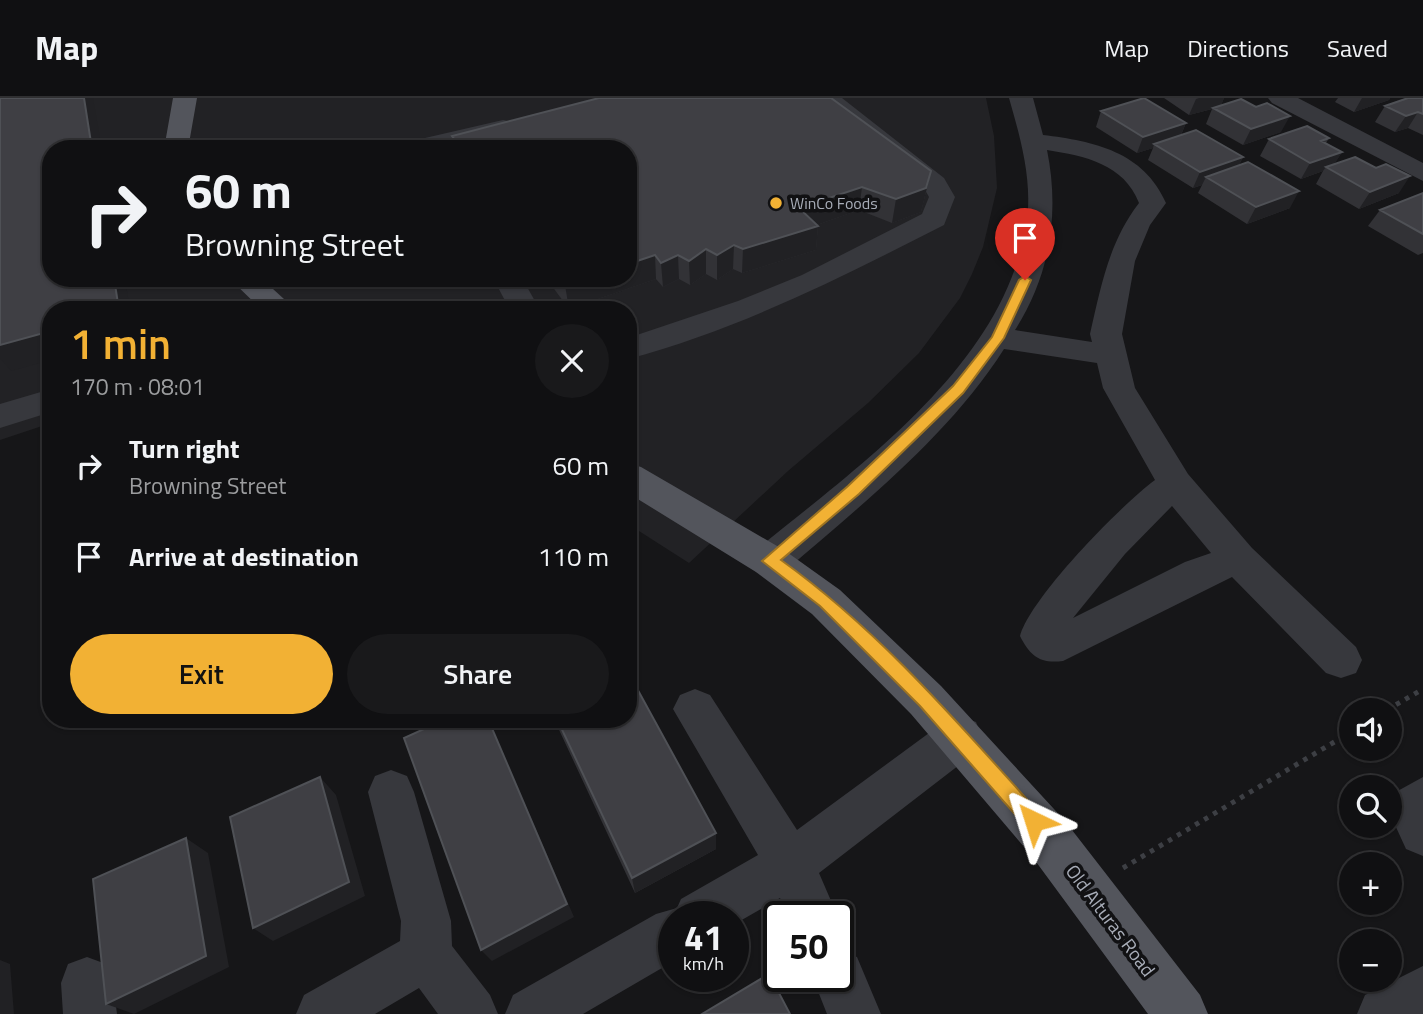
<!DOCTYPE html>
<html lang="en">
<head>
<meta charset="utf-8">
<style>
	body { margin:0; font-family:"Titillium Web",sans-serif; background:#19191b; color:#f1f3f6; height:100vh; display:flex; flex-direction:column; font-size:26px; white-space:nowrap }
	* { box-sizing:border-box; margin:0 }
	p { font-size:23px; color:#9c9d9f }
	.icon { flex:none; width:38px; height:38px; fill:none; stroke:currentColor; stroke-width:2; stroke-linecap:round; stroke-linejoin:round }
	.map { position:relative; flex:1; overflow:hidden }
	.sheet { position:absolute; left:42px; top:203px; width:595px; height:427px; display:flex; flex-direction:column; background:#101012; border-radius:28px; box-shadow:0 2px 5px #0004,0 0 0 2px #303032 }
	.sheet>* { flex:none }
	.banner { position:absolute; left:42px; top:42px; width:595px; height:147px; border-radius:28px; box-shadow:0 2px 5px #0004,0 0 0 2px #303032; background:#101012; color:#f1f3f6; overflow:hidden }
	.fabs { position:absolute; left:1339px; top:600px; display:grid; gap:14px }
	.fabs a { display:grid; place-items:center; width:63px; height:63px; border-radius:50%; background:#101012; box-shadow:0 2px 5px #0004,0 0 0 2px #303032; font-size:35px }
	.speed { position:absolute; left:658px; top:803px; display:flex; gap:14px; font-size:35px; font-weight:700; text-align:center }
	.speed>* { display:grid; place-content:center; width:91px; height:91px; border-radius:50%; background:#101012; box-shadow:0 2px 5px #0004,0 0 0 2px #303032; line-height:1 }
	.speed small { font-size:18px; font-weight:400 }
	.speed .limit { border:4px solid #111; border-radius:10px; background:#fff; color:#111 }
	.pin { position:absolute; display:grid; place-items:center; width:60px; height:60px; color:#fff; margin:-72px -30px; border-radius:50% 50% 50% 0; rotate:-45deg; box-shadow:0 0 7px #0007 }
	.pin .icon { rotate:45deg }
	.me { position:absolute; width:77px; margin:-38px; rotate:319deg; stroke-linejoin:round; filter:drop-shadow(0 0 5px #0008) }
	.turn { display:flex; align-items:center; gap:24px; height:147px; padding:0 28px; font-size:32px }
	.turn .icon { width:91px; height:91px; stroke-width:2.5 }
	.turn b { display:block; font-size:49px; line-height:60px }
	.round { display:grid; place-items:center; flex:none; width:74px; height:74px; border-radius:37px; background:#19191b }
	.overview { display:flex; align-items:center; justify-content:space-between; height:119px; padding:0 28px }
	h1 { font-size:42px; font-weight:600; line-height:52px; color:#f2b134 }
	.primary-button { display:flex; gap:14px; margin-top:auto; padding:14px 28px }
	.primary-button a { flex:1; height:80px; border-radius:42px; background:#f2b134; color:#111; font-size:28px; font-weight:600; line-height:80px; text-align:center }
	.primary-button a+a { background:#19191b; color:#f1f3f6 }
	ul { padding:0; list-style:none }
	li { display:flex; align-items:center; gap:21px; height:91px; padding:0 28px }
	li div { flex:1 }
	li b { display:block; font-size:26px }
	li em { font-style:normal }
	header { display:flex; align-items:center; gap:42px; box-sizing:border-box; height:98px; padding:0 35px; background:#101012; border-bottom:2px solid #303032 }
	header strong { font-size:33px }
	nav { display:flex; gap:38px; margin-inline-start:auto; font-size:24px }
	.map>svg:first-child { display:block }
</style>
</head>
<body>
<header>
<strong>Map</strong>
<nav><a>Map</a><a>Directions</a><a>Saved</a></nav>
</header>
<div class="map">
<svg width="1423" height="916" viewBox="0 0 1423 916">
	<rect width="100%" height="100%" fill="#161618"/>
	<path fill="#222225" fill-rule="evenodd" d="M 0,0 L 986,0 L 994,38 L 997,90 L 983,149 L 972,176 L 960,200 L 919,255 L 868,305 L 788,373 L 689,465 L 628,426 L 628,212 L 51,212 L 51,325 L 0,342 ZM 51,51 L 628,51 L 628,180 L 51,180 Z"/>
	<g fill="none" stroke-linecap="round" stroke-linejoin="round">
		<path stroke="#3d3f44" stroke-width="5" stroke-dasharray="4.5 6" stroke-linecap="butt" d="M 1387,612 L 1423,591
			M 1123,770 L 1351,634"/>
		<path fill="#37383d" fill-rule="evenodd" d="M 816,0 L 842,0 L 944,80 L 955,99 L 944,127 C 842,179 740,231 628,261 L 628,240 L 738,203 L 802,177 L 922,116 L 929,99 L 924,90 Z
			M 1009,0 L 1033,0 L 1043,37 C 1094,43 1144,54 1166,105 L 1150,127 L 1135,163 L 1122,236 L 1135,290 L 1188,376 L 1252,450 L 1356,549 L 1362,562 L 1356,575 L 1341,580 L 1326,575 L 1232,479 L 1063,563 C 1040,566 1030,558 1020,538 C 1031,499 1121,407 1155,382 L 1103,290 L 1097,265 L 1004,251 C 948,339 862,406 784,474 L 770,479 L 756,474 L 751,463 L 756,452 C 862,365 1016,259 1028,110 C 1030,73 1019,35 1009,0 ZM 1047,52 C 1085,58 1124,66 1139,105 C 1109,144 1101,188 1090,236 L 1092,244 L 1015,232 C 1050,177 1060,116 1047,52 ZM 1172,408 L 1211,455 L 1185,464 L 1073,520 L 1125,456 Z
			M 1268,0 L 1298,0 L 1423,65 L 1423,83 L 1272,5 Z
			M 503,22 L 512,24 L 515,29 L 512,34 L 441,51 L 396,51 L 399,46 Z
			M 493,180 L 522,180 L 540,212 L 510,212 Z
			M 51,291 L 51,314 L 0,330 L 0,306 Z
			M 695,591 L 710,597 L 797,732 L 944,624 L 960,618 L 976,624 L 982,639 L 976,654 L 819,775 L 838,819 L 788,819 L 780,800 L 733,827 L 733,819 L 674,819 L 674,863 L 583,916 L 505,916 L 513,897 L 656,816 L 677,810 L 681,801 L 758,757 L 673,611 L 680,597 Z
			M 391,672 L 407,678 L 414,694 L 451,823 L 452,848 L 490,897 L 498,916 L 438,916 L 419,890 L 375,916 L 296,916 L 304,897 L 400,843 L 401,823 L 368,694 L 375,678 Z
			M 1423,679 L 1423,758 L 1406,751 L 1390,716 L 1394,695 Z
			M 838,852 L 857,859 L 881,916 L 827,916 L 812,878 L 838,878 Z
			M 87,859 L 106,866 L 113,885 L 117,916 L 63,916 L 61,885 L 68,866 Z
			M 1423,868 L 1423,916 L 1357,916 L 1365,897 Z"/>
		<path fill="#53555c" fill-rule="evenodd" d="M 173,0 L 197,0 L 188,51 L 164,51 Z
			M 229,180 L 261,180 L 296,212 L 262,212 Z
			M 628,365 L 641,369 L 784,452 L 840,492 L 941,588 L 1065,723 L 1200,897 L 1208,916 L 1148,916 L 1031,757 L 911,616 L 812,516 L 756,474 L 628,395 Z"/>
	</g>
	<path fill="#323236" d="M 599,0 L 831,0 L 931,73 L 921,114 L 892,125 L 859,112 L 817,127 L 818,128 L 816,152 L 742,175 L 733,171 L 717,182 L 706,176 L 690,187 L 679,181 L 663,189 L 656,181 L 569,211 L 546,180 L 628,180 L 628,51 L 455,51 L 452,38 Z
		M 1164,0 L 1224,0 L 1221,7 L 1281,34 L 1243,47 L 1206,26 L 1212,11 L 1189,17 Z
		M 1338,0 L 1390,0 L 1389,2 L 1354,14 L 1335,4 Z
		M 1423,0 L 1423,37 L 1408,30 L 1395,34 L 1375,24 L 1385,8 Z
		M 1101,13 L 1186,25 L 1181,37 L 1243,59 L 1239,67 L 1290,110 L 1247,126 L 1198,95 L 1202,87 L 1193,90 L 1148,62 L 1153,50 L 1137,55 L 1096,29 Z
		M 1329,40 L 1326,45 L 1342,54 L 1334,66 L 1399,95 L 1359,111 L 1316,86 L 1323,73 L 1301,81 L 1260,58 L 1269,41 Z
		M 1423,95 L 1423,155 L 1418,157 L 1368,128 L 1380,112 Z
		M 554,621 L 628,621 L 716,735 L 716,751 L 635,795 Z"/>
	<path fill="#212124" d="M 84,0 L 93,0 L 102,51 L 92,51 Z
		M 1199,0 L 1224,0 L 1220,10 L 1213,10 L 1212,11 L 1189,17 L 1196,1 Z
		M 1362,0 L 1390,0 L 1389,2 L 1354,14 Z
		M 1418,14 L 1408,30 L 1395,34 L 1406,18 Z
		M 1290,18 L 1281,34 L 1243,47 L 1251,31 Z
		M 1186,25 L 1179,41 L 1154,46 L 1153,50 L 1137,55 L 1143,39 Z
		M 1342,54 L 1332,70 L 1326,69 L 1323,73 L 1301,81 L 1310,65 Z
		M 1243,59 L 1234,76 L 1206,79 L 1202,87 L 1193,90 L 1200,74 Z
		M 931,73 L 921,114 L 892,125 L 896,101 Z
		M 1410,78 L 1399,95 L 1359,111 L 1370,94 Z
		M 862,89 L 859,112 L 797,134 L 799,110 Z
		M 1299,93 L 1290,110 L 1247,126 L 1256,109 Z
		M 818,128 L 816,152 L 742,175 L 743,151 Z
		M 734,147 L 733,171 L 717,182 L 717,157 Z
		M 706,151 L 706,176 L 690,187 L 689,163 Z
		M 655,157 L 656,181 L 569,211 L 565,187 L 585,180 L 628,180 L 628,166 Z
		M 678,157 L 679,181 L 663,189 L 661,165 Z
		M 114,180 L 125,180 L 130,212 L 119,212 Z
		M 51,233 L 51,262 L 11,273 L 0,260 L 0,247 Z
		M 488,621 L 574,819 L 492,863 L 481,852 Z
		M 320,679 L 336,697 L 365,798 L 273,843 L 253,830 Z
		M 716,735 L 716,751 L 635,795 L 632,780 Z
		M 186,740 L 208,755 L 229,869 L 134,916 L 106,906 Z
		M 0,862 L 10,866 L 14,916 L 0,916 Z"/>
	<path fill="#3f3f44" stroke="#4f5156" stroke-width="2" d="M 0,0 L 84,0 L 92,51 L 51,51 L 51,180 L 114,180 L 119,212 L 51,212 L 51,233 L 0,247 Z
		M 599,0 L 831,0 L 931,73 L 926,90 L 896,101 L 862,89 L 799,110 L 818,128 L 743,151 L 734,147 L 717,157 L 706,151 L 689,163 L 678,157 L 661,165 L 655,157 L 628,166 L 628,51 L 462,51 L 452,38 Z
		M 1144,0 L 1186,25 L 1143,39 L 1101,13 Z
		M 1408,0 L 1423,0 L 1423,16 L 1418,14 L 1406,18 L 1385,8 Z
		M 1241,1 L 1256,9 L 1267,5 L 1290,18 L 1251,31 L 1213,10 Z
		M 1307,28 L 1329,40 L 1321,43 L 1342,54 L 1310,65 L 1269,41 Z
		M 1196,32 L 1243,59 L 1200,74 L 1154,46 Z
		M 1355,59 L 1376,70 L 1386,66 L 1410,78 L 1370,94 L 1326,69 Z
		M 1248,64 L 1299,93 L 1256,109 L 1206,79 Z
		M 1423,95 L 1423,136 L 1380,112 Z
		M 560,180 L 585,180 L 565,187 Z
		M 628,574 L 716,735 L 632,780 L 557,621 L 628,621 Z
		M 446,621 L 488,621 L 567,806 L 481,852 L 404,640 Z
		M 320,679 L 349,784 L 253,830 L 230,719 Z
		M 186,740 L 206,858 L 106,906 L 93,781 Z
		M 769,876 L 790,916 L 702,916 Z"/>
	<path fill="#f2b134" stroke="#9d7322" stroke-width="2" d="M 1025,178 L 1031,182 L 1004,240 L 963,295 L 859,396 L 781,462 C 880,533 959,626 1040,716 L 1043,723 L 1040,730 L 1034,733 L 1027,730 L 920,608 L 820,508 L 762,463 L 848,388 L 953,288 L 992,239 L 1019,182 Z"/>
	<circle fill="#f2b134" stroke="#111113" stroke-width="2.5" cx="776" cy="105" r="7"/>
	<g text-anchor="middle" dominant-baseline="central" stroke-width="7" stroke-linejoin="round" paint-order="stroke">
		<g font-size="16" fill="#a8adb8" stroke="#111113" text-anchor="start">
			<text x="790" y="105">WinCo Foods</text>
		</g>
		<g font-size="19" fill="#a8adb8" stroke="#111113">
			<text transform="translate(1111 822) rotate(53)">Old Alturas Road</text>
		</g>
	</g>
</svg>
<div class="fabs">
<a><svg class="icon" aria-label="sound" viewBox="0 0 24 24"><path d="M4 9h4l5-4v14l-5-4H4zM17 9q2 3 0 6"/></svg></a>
<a><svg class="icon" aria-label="search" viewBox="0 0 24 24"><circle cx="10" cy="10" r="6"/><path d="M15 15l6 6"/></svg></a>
<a>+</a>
<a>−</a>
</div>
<div class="speed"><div>41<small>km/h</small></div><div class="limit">50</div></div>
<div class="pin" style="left:1025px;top:182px;background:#d93025"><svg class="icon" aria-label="arrive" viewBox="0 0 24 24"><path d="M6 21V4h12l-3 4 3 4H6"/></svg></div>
<svg class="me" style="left:1034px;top:723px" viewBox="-20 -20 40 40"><path d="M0-17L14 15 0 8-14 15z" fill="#f2b134" stroke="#fff" stroke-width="4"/></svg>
<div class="banner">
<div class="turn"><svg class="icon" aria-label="right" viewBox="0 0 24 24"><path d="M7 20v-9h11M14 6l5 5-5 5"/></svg><div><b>60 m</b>Browning Street</div></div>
</div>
<section class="sheet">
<div class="overview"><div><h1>1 min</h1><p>170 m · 08:01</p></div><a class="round"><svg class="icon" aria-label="close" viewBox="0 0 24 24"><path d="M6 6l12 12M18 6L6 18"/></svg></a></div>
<ul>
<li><svg class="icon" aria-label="right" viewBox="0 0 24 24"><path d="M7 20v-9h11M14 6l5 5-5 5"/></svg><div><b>Turn right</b><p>Browning Street</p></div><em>60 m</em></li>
<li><svg class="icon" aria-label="arrive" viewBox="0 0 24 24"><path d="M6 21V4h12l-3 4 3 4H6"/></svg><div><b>Arrive at destination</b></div><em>110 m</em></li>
</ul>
<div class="primary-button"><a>Exit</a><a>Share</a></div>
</section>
</div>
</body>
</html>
